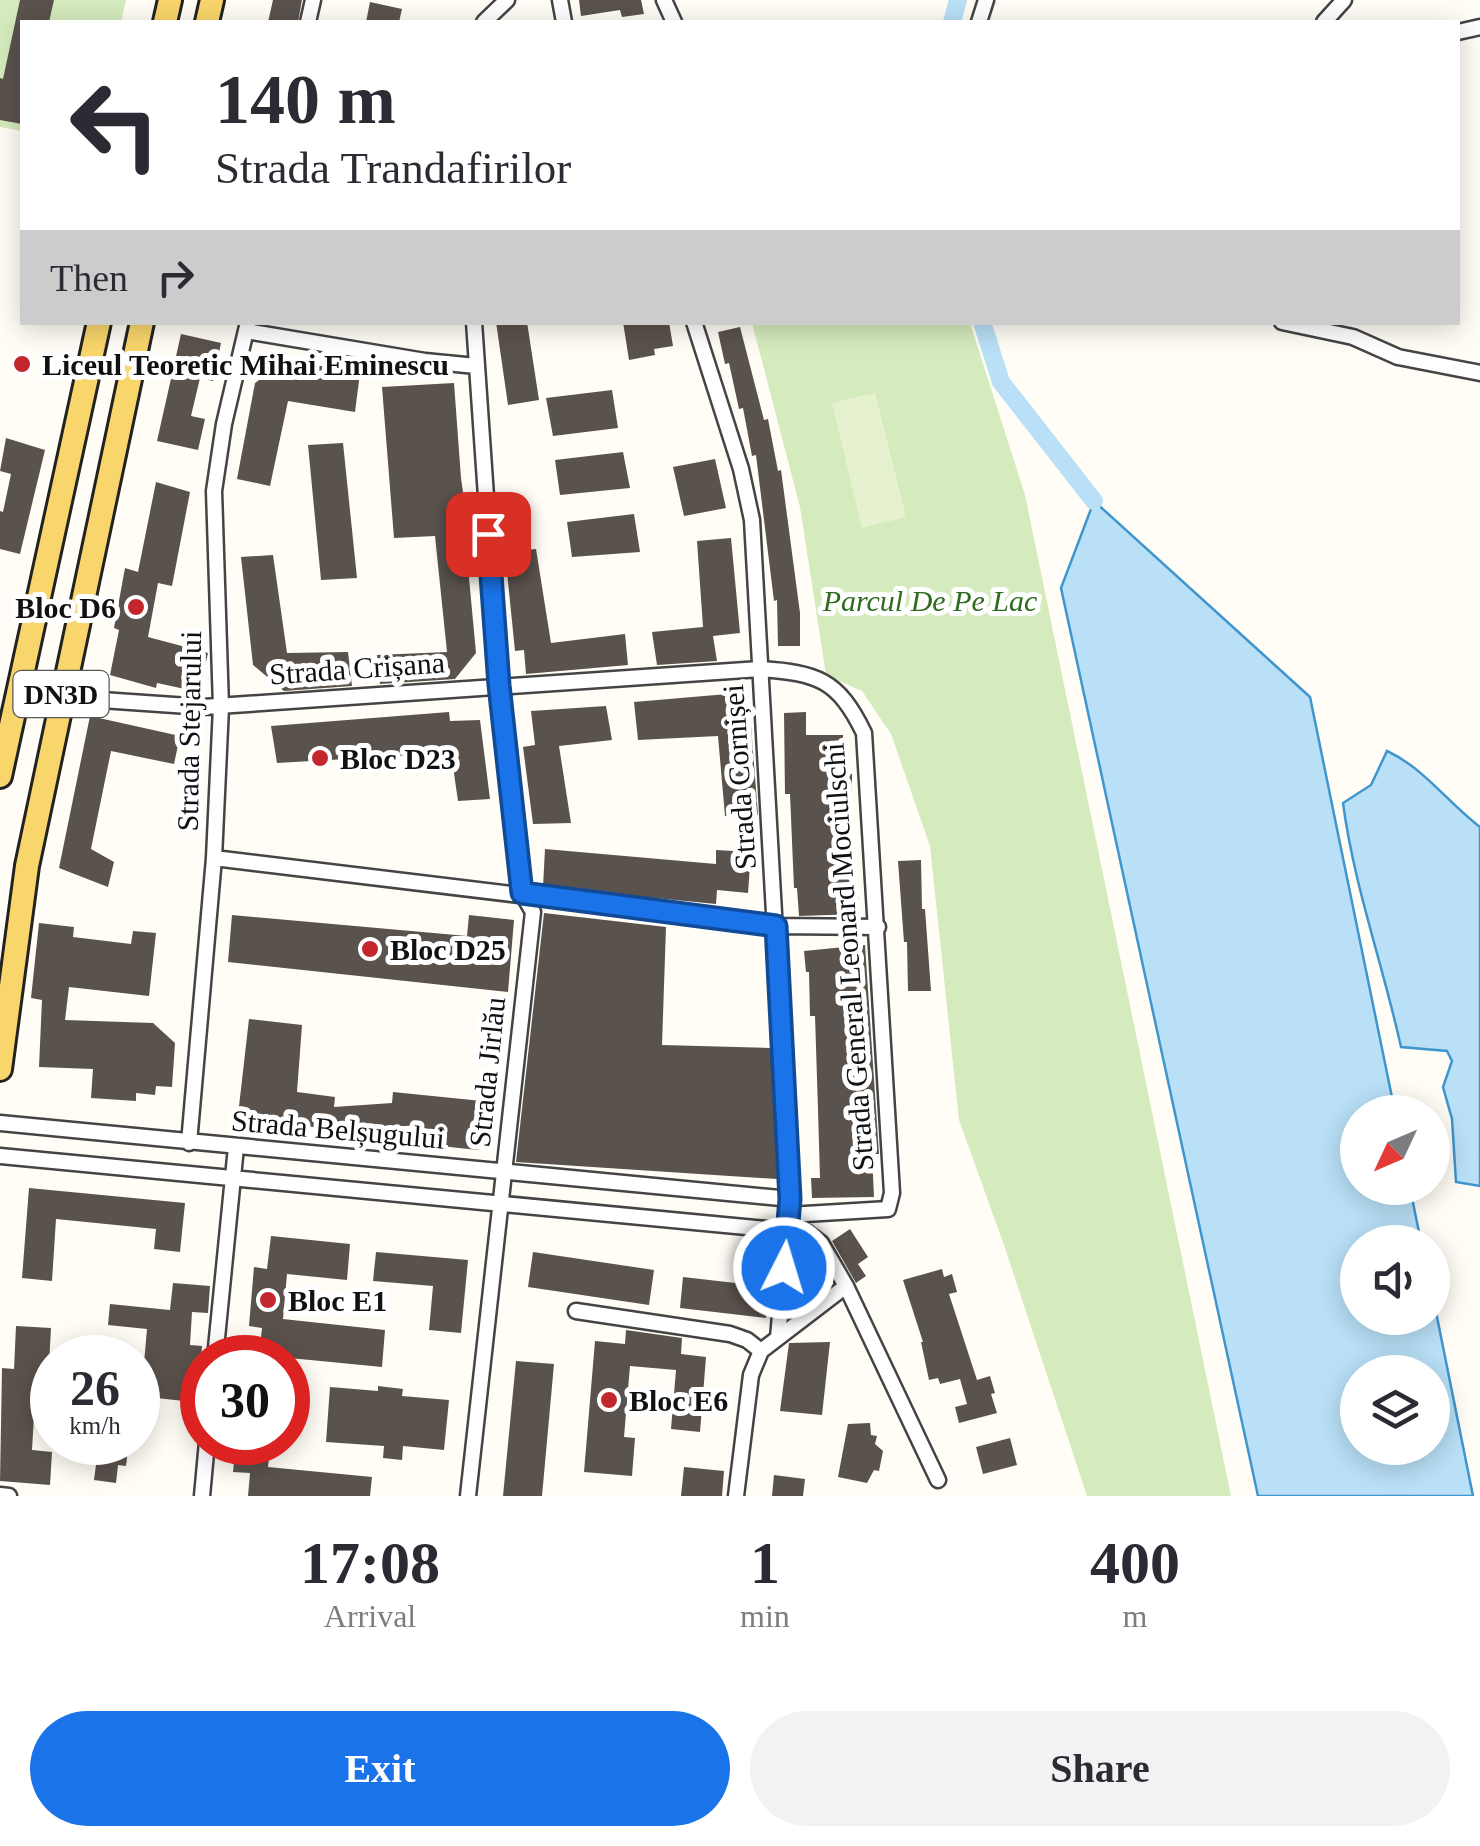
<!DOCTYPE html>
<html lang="en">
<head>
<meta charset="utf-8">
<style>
	body { margin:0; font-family:"Times New Roman",serif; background:#f2f2f3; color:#2b2b33; height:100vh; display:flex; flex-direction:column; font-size:38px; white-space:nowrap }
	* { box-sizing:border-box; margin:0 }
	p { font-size:32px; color:#7c7c81 }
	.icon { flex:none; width:55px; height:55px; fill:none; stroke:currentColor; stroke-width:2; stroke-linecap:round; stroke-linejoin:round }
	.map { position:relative; height:1496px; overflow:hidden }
	.sheet { display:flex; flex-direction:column; background:#fff; flex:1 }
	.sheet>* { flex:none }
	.top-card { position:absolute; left:20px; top:20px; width:1440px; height:305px; border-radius:0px; box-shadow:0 5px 25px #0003; background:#fff; color:#2b2b33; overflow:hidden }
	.needle { width:65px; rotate:226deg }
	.fabs { position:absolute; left:1340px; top:1095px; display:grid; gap:20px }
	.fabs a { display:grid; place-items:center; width:110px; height:110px; border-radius:50%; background:#fff; box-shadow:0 5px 25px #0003; font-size:50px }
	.speed { position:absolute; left:30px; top:1335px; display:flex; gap:20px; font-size:50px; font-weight:700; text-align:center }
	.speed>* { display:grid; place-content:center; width:130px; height:130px; border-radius:50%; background:#fff; box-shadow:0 5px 25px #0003; line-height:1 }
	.speed small { font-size:25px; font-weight:400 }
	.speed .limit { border:15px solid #d22; background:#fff; color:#111 }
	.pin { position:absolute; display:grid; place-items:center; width:85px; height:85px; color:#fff; margin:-42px; border-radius:20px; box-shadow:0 5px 15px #0006 }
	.me { position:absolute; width:110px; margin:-55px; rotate:5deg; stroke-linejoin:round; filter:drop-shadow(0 0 8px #0008) }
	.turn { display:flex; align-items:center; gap:35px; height:210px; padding:0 30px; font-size:45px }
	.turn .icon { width:130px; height:130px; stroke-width:2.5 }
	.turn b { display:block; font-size:70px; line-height:85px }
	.then { display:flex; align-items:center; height:95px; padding:0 30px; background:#0003; gap:20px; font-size:38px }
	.eta { display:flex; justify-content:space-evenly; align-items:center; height:170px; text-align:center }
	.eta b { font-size:60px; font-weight:600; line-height:70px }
	.cta { display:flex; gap:20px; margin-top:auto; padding:20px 30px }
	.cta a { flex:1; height:115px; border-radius:60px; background:#1a73e8; color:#fff; font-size:40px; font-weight:600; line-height:115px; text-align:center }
	.cta a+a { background:#f2f2f3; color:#2b2b33 }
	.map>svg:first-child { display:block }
</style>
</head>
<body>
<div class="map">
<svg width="1480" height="1496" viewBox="0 0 1480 1496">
	<rect width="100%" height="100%" fill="#fffdf5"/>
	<path fill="#d5ebbd" d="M 0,0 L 126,0 L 121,22 L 22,22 L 22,131 L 0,127 Z
		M 752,323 L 970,323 L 1025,495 L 1231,1496 L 1087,1496 L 1005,1248 L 959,1120 L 930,846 L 891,734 L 862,691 L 826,675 L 800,507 Z"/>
	<path fill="#e6f2cf" d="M 875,393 L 906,517 L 862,528 L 832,403 Z"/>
	<path fill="#b9e0f7" stroke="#3f96cf" stroke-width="2.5" fill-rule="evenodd" d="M 1094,501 L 1310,697 L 1395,1112 L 1358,1112 L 1358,1188 L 1410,1188 L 1421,1242 L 1358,1242 L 1358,1318 L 1432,1318 L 1433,1297 L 1473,1496 L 1258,1496 L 1061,588 ZM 1358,1372 L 1432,1372 L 1432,1448 L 1358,1448 Z
		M 1387,751 C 1424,768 1448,803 1480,827 L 1480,1186 L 1456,1182 L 1452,1119 L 1443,1087 L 1452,1061 L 1447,1051 L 1401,1047 C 1383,965 1354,886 1343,803 L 1371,785 Z"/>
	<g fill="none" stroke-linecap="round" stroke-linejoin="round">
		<path stroke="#b9e0f7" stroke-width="18" d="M 952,22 L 958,0
			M 982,322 L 1001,382 L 1094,501"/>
	</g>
	<path fill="#5a524d" d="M 20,0 L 54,0 L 49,22 L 22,22 L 22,124 L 0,120 L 0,78 L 3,79 Z
		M 273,0 L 302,0 L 298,22 L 268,22 Z
		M 579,0 L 641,0 L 644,14 L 622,17 L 620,10 L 581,16 Z
		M 370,2 L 402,9 L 399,22 L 366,22 Z
		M 496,322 L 527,322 L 539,400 L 508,405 Z
		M 623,322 L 669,322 L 673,346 L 654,349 L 655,355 L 629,360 Z
		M 740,327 L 764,420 L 768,419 L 778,471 L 781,470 L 800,613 L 800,646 L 778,646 L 777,600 L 774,601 L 756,455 L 752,456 L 743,408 L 739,409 L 729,363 L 725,364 L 718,332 Z
		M 181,334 L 221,343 L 213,381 L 200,378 L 191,416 L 205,419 L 198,450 L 157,441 Z
		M 287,360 L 360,373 L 355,412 L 288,401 L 270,486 L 237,479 L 255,383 Z
		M 454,383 L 461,478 L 469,534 L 465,535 L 476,653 L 455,679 L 380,684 L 377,655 L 447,652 L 435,536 L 394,538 L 382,387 Z
		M 612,390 L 618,428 L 553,436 L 546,398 Z
		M 6,438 L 45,450 L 20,554 L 0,549 L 0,511 L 3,512 L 11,474 L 0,471 Z
		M 343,443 L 357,578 L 321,580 L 308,445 Z
		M 623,452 L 630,488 L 560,495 L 555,460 Z
		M 715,459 L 726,508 L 684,516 L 673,467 Z
		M 156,482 L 190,492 L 172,586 L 158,583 L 148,637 L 208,653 L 199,692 L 157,683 L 156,688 L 110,675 L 119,630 L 114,628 L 125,568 L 138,572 Z
		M 634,514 L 640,552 L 572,557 L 567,522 Z
		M 731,538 L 740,633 L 713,636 L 717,661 L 657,665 L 652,632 L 703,627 L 697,541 Z
		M 536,549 L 551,643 L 625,634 L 628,665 L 526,674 L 524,650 L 515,651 L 505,552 Z
		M 273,555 L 287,653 L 348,652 L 352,686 L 284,691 L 253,665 L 241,557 Z
		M 739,693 L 744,727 L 751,726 L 758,815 L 725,816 L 718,736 L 638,740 L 634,702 Z
		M 606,706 L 612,740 L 559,746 L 571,823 L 533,824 L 523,747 L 535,745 L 531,711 Z
		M 449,712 L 450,721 L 480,720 L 490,799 L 458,801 L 451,753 L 277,763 L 271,726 Z
		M 806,712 L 806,735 L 843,735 L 844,774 L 852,774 L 852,894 L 858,893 L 860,914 L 799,916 L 797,888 L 794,888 L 790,794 L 785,794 L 784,713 Z
		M 90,716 L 180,736 L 174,764 L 111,751 L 91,849 L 114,862 L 108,887 L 59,868 Z
		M 545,849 L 716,864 L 716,850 L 751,852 L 748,893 L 717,890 L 716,904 L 543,887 Z
		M 921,860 L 922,909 L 925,909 L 931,991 L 908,991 L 907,942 L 904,942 L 898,861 Z
		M 544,913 L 666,927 L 662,1045 L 771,1048 L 777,1179 L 516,1162 Z
		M 232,915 L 467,936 L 469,915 L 514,920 L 508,992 L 228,962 Z
		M 39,923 L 74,927 L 73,937 L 131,944 L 133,931 L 156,933 L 149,996 L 69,987 L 65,1020 L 153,1023 L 175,1043 L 172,1087 L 156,1086 L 155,1095 L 136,1093 L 136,1101 L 91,1098 L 93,1069 L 39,1067 L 42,1000 L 31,998 Z
		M 865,945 L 879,1154 L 872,1154 L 874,1197 L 812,1198 L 811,1178 L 820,1178 L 818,1110 L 815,1016 L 810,1016 L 809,972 L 806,972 L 804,951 Z
		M 249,1019 L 302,1025 L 297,1092 L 335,1097 L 334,1107 L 392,1103 L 393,1092 L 482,1101 L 478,1150 L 421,1144 L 423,1125 L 331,1130 L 238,1115 Z
		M 29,1188 L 185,1203 L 180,1252 L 154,1249 L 156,1229 L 56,1219 L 52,1281 L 22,1278 Z
		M 850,1229 L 868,1257 L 858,1264 L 866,1276 L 856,1283 L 832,1241 Z
		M 271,1236 L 350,1244 L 347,1280 L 287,1274 L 283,1319 L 385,1330 L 382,1367 L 259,1355 L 262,1328 L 249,1326 L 254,1267 L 267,1269 Z
		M 376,1252 L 468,1260 L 461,1333 L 429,1330 L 433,1286 L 373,1281 Z
		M 533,1252 L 654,1270 L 649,1305 L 528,1287 Z
		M 942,1269 L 944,1277 L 952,1274 L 957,1292 L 949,1294 L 977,1380 L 990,1376 L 995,1393 L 991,1394 L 997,1413 L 959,1423 L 955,1407 L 967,1404 L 960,1379 L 940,1384 L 938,1378 L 929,1380 L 921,1342 L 923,1342 L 903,1280 Z
		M 683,1277 L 770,1287 L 766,1318 L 680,1308 Z
		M 173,1283 L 210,1286 L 208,1313 L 192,1312 L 190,1345 L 202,1346 L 201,1359 L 197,1359 L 193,1402 L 138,1396 L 138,1362 L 144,1363 L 147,1329 L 108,1325 L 110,1304 L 170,1310 Z
		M 16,1326 L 51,1328 L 48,1383 L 36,1382 L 32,1450 L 52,1452 L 50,1485 L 0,1481 L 2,1368 L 14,1369 Z
		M 626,1330 L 682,1338 L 681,1354 L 706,1357 L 700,1432 L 671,1429 L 676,1370 L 630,1366 L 624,1437 L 635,1438 L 632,1476 L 584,1472 L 595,1341 L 625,1344 Z
		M 830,1342 L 822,1415 L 780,1411 L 789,1343 Z
		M 516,1361 L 554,1364 L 542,1496 L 503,1496 Z
		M 378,1386 L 403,1389 L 402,1396 L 449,1400 L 444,1450 L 403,1446 L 402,1460 L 383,1458 L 384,1446 L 326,1442 L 330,1387 L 378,1391 Z
		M 870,1423 L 871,1435 L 877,1436 L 875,1444 L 883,1451 L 879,1471 L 874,1470 L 867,1483 L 838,1477 L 848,1424 Z
		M 1010,1438 L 1017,1465 L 983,1474 L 976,1447 Z
		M 99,1442 L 129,1442 L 126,1466 L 118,1465 L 116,1483 L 94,1480 Z
		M 236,1442 L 271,1442 L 268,1467 L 372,1477 L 370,1496 L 248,1496 L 250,1473 L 233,1472 Z
		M 684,1467 L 724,1471 L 722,1496 L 681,1496 Z
		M 774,1475 L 805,1479 L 803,1496 L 772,1496 Z"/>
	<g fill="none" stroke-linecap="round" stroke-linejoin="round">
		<defs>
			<path id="street" d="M 560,0 L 564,22
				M 664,0 L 674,22
				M 308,22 L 313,0
				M 484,22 L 507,0
				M 979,22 L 986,0
				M 1324,22 L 1344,0
				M 1458,32 L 1480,27
				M 694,322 L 741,469 L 752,520 L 790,1199 L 778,1338
				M 1282,322 L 1353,337 L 1398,357 L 1480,373
				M 246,331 L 425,361 L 476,366
				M 20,686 L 87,699 L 203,707 L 760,669 C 817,673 838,679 864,733 L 892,1193 L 888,1209 L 789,1215
				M 214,858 L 776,926 L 878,927
				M 0,1123 L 790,1199
				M 189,1143 L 214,858 L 221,707 L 214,491 L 224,424 L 248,322
				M 0,1156 L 808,1233 L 821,1243 L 846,1286 L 938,1480
				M 576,1311 L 730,1334 L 747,1340 L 761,1351
				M 215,1358 L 236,1147
				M 0,1495 L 9,1496
				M 202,1496 L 207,1442
				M 468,1496 L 533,912 L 522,893 L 499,685 L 474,322
				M 736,1496 L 751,1375 L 761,1351 L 846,1286"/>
			<path id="primary" d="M 165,22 L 170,0
				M 207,22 L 212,0
				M 0,776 L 99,322
				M 0,1069 L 27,866 L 142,322"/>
		</defs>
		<use href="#street" stroke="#444" stroke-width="19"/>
		<use href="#primary" stroke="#222" stroke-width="28"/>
		<use href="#street" stroke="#fff" stroke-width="14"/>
		<use href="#primary" stroke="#f9d66b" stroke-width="22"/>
	</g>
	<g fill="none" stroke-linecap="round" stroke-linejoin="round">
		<defs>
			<path id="route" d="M 488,534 L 499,685 L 522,893 L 776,926 L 790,1199 L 784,1268"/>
		</defs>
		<use href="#route" stroke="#114b97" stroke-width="25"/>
		<use href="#route" stroke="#1a73e8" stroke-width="18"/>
	</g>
	<g fill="#c4262e" stroke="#fff" stroke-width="4">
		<circle cx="22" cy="364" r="10"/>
		<circle cx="136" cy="607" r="10"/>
		<circle cx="320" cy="758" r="10"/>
		<circle cx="370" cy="949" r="10"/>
		<circle cx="268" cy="1300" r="10"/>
		<circle cx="609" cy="1400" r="10"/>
	</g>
	<g text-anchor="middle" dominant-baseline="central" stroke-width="10" stroke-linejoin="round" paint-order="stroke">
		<rect fill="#fff" stroke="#585858" stroke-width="2.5" x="13.5" y="671" width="95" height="46" rx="8"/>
		<g font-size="28" font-weight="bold" fill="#111">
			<text x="61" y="694">DN3D</text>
		</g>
		<g font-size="30" font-weight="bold" fill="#111" stroke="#fff" text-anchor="start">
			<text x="42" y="364">Liceul Teoretic Mihai Eminescu</text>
			<text x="116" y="607" text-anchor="end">Bloc D6</text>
			<text x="340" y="758">Bloc D23</text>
			<text x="390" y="949">Bloc D25</text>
			<text x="288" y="1300">Bloc E1</text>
			<text x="629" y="1400">Bloc E6</text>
		</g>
		<g font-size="30" font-style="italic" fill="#2f6b1f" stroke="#fff">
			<text x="930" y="600">Parcul De Pe Lac</text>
		</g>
		<g font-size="30" fill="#111" stroke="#fff">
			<text transform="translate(357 668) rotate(-4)">Strada Crișana</text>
			<text transform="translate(189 731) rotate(-89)">Strada Stejarului</text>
			<text transform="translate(739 777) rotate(-94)">Strada Cornișei</text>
			<text transform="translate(848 957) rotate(-94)">Strada General Leonard Mociulschi</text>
			<text transform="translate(487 1072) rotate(-84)">Strada Jirlău</text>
			<text transform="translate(338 1129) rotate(5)">Strada Belșugului</text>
		</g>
	</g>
</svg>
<div class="fabs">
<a><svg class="needle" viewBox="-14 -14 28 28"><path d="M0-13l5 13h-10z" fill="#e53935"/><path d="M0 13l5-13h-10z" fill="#7c7c81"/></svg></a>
<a><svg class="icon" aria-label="sound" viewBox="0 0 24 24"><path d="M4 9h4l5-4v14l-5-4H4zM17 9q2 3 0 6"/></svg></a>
<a><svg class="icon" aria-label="layers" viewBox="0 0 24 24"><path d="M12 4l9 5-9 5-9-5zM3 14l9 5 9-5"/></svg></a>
</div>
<div class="speed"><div>26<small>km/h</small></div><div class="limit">30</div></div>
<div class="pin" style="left:488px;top:534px;background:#d93025"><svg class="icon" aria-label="arrive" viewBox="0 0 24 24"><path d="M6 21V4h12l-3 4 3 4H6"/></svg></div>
<svg class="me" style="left:784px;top:1268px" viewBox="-20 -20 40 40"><circle r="17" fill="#1a73e8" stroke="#fff" stroke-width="3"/><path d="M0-11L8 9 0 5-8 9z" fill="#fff"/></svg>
<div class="top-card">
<div class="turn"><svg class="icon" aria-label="left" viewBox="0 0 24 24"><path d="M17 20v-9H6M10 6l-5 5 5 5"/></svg><div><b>140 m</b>Strada Trandafirilor</div></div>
<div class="then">Then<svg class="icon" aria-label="right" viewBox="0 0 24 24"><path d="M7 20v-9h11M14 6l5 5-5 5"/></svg></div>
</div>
</div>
<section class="sheet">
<div class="eta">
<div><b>17:08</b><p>Arrival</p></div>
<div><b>1</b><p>min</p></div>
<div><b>400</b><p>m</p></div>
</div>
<div class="cta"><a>Exit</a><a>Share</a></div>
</section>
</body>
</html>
